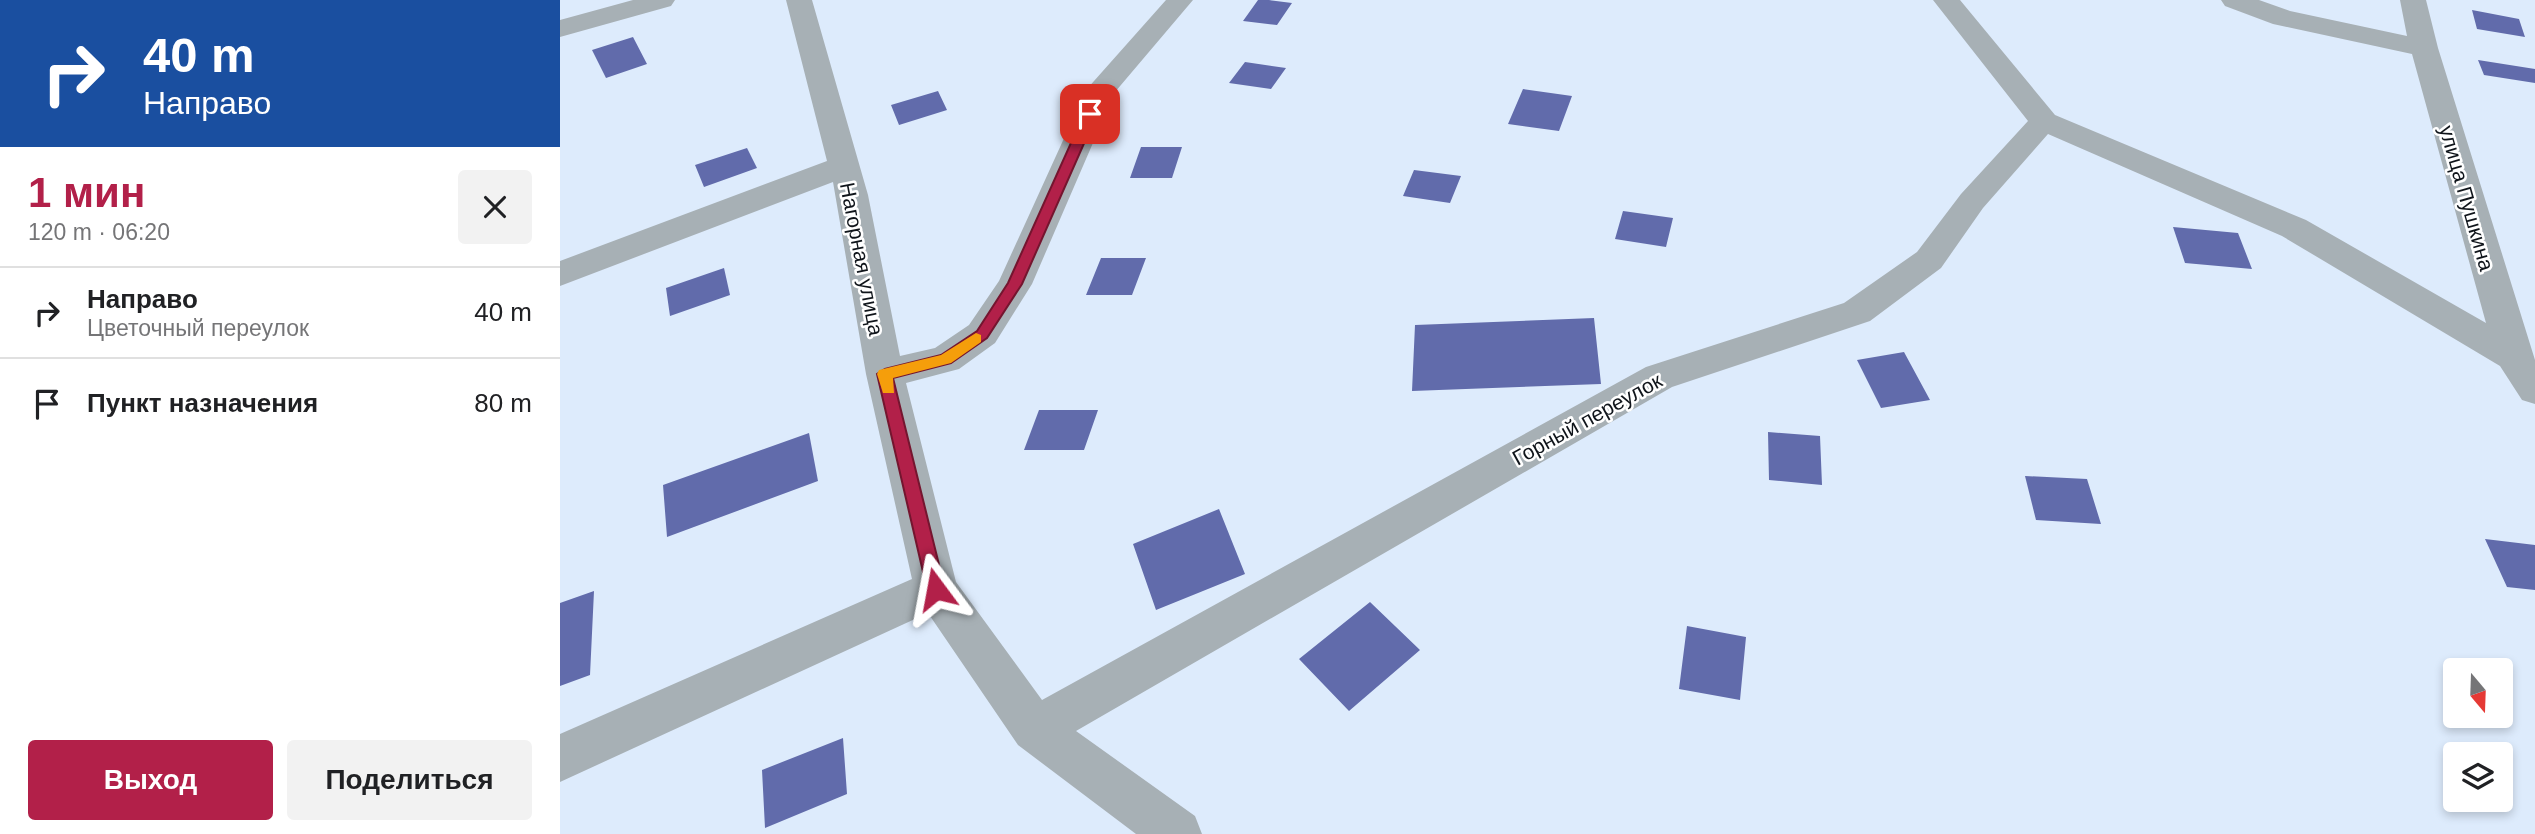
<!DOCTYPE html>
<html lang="ru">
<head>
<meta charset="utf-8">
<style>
	body { margin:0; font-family:Helvetica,sans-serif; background:#f2f2f2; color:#202124; height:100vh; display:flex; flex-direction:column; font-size:26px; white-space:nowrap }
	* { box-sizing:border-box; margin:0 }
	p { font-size:23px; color:#757577 }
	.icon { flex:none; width:38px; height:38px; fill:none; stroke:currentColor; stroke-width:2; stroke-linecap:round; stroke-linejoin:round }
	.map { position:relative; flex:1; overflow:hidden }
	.sheet { display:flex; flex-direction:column; background:#fff; width:560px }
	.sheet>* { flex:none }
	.hud { background:#1a4fa0; color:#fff; overflow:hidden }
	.needle { width:46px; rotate:161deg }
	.buttons { position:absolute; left:1883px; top:658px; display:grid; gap:14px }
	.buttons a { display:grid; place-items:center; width:70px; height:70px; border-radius:7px; background:#fff; box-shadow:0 4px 10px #0003; font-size:35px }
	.pin { position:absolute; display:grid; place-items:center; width:60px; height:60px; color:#fff; margin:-30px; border-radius:14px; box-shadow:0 4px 10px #0006 }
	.me { position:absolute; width:77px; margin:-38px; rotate:347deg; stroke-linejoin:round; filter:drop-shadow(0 0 5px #0008) }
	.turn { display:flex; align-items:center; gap:24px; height:147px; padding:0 28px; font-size:32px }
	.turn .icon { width:91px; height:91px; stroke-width:2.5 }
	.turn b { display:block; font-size:49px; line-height:60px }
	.round { display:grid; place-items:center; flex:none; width:74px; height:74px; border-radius:7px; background:#f2f2f2 }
	.summary { display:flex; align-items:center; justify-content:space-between; height:119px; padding:0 28px }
	h1 { font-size:42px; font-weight:600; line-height:52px; color:#b22049 }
	.cta { display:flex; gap:14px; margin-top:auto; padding:14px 28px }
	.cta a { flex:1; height:80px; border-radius:7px; background:#b22049; color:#fff; font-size:28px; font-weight:600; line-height:80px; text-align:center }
	.cta a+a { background:#f2f2f2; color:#202124 }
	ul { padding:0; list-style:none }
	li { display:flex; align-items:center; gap:21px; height:91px; padding:0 28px; border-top:2px solid #e0e0e0 }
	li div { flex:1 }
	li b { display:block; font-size:26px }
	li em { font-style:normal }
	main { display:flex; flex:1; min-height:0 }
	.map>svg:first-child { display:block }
</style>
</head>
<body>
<main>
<section class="sheet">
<div class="hud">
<div class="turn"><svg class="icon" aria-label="right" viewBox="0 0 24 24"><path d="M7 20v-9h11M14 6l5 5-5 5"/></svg><div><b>40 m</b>Направо</div></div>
</div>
<div class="summary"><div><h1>1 мин</h1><p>120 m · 06:20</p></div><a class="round"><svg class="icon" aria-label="close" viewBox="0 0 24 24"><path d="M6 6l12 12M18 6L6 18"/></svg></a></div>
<ul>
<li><svg class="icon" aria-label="right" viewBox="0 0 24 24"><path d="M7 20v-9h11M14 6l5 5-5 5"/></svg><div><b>Направо</b><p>Цветочный переулок</p></div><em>40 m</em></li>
<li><svg class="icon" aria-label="arrive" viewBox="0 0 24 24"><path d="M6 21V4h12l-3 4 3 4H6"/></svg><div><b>Пункт назначения</b></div><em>80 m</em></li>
</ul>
<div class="cta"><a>Выход</a><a>Поделиться</a></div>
</section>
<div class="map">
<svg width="1975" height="834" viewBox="0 0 1975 834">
	<rect width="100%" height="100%" fill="#ddebfc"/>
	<path fill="#616bab" d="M 698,0 L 709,0 L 732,3 L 717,25 L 683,21 Z
		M 1912,10 L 1959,19 L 1965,37 L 1917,29 Z
		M 73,37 L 87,64 L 46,78 L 32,50 Z
		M 1918,60 L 1975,69 L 1975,83 L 1924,75 Z
		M 685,62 L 726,68 L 711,89 L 669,83 Z
		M 963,89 L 1012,96 L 999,131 L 948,124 Z
		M 378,91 L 387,110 L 339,125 L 331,105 Z
		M 581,147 L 622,147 L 612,178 L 570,178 Z
		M 187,148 L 197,168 L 144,187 L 135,165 Z
		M 854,170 L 901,176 L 890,203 L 843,196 Z
		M 1063,211 L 1113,218 L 1106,247 L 1055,239 Z
		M 1613,227 L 1678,233 L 1692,269 L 1625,263 Z
		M 541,258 L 586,258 L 572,295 L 526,295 Z
		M 164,268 L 170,295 L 110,316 L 106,288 Z
		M 1034,318 L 1041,384 L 852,391 L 855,325 Z
		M 1344,352 L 1370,400 L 1321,408 L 1297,360 Z
		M 479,410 L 538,410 L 524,450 L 464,450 Z
		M 1208,432 L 1260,436 L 1262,485 L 1209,480 Z
		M 249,433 L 258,481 L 107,537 L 103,485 Z
		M 1465,476 L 1527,479 L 1541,524 L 1476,520 Z
		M 659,509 L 685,574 L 596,610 L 573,544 Z
		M 1925,539 L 1975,545 L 1975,590 L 1947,587 Z
		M 34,591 L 30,675 L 0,686 L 0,603 Z
		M 810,602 L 860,650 L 789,711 L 739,659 Z
		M 1127,626 L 1186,637 L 1180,700 L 1119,689 Z
		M 283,738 L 287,794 L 205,828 L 202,770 Z"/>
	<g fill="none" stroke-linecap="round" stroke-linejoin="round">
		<path fill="#a7b0b5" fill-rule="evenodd" d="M 73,0 L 115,0 L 111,6 L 0,37 L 0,20 Z
			M 226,0 L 252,0 L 308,195 L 340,356 L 375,348 L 409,325 L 439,281 L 526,90 L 606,0 L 633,0 L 555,92 L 472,284 L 435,343 L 399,369 L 346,383 L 396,582 L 482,700 L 1086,367 L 1284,303 L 1357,252 L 1401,194 L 1468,121 L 1373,0 L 1400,0 L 1495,115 L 1746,220 L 1926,323 L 1852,54 L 1713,24 L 1665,6 L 1661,0 L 1699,0 L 1730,11 L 1847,36 L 1840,0 L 1866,0 L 1878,48 L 1975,360 L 1975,404 L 1962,400 L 1940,366 L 1722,236 L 1488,134 L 1423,208 L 1381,268 L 1310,321 L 1112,387 L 516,731 L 635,816 L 642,834 L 576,834 L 458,745 L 368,613 L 0,782 L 0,734 L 352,579 L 306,374 L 273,182 L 0,286 L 0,261 L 267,161 Z"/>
	</g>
	<path fill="#b22049" stroke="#74152f" stroke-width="2" d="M 530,111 L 537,114 L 462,284 L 427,338 L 391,363 L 333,378 L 385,589 L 382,594 L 370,594 L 367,589 L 317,374 L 325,369 L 381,355 L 417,331 L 448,283 L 524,114 Z"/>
	<path fill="#f59e0b" d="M 416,333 L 421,335 L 421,342 L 391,363 L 333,378 L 334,393 L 323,393 L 317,374 L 319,370 L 381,355 Z"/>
	<g text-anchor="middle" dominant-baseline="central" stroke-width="5" stroke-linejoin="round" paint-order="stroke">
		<g font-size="21" fill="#0f141a" stroke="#fff">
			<text transform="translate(1907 198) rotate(74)">улица Пушкина</text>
			<text transform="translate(302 259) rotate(79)">Нагорная улица</text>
			<text transform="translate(1027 419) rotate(-29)">Горный переулок</text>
		</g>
	</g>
</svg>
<div class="buttons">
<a><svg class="needle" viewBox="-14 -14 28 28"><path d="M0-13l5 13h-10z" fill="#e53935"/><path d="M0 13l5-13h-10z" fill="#757577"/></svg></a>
<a><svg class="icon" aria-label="layers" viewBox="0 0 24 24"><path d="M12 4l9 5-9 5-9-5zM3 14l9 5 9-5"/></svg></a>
</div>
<div class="pin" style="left:530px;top:114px;background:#d93025"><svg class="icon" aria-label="arrive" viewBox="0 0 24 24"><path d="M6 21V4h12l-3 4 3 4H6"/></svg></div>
<svg class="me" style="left:376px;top:589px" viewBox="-20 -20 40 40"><path d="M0-17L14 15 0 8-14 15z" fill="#b22049" stroke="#fff" stroke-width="4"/></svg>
</div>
</main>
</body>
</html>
